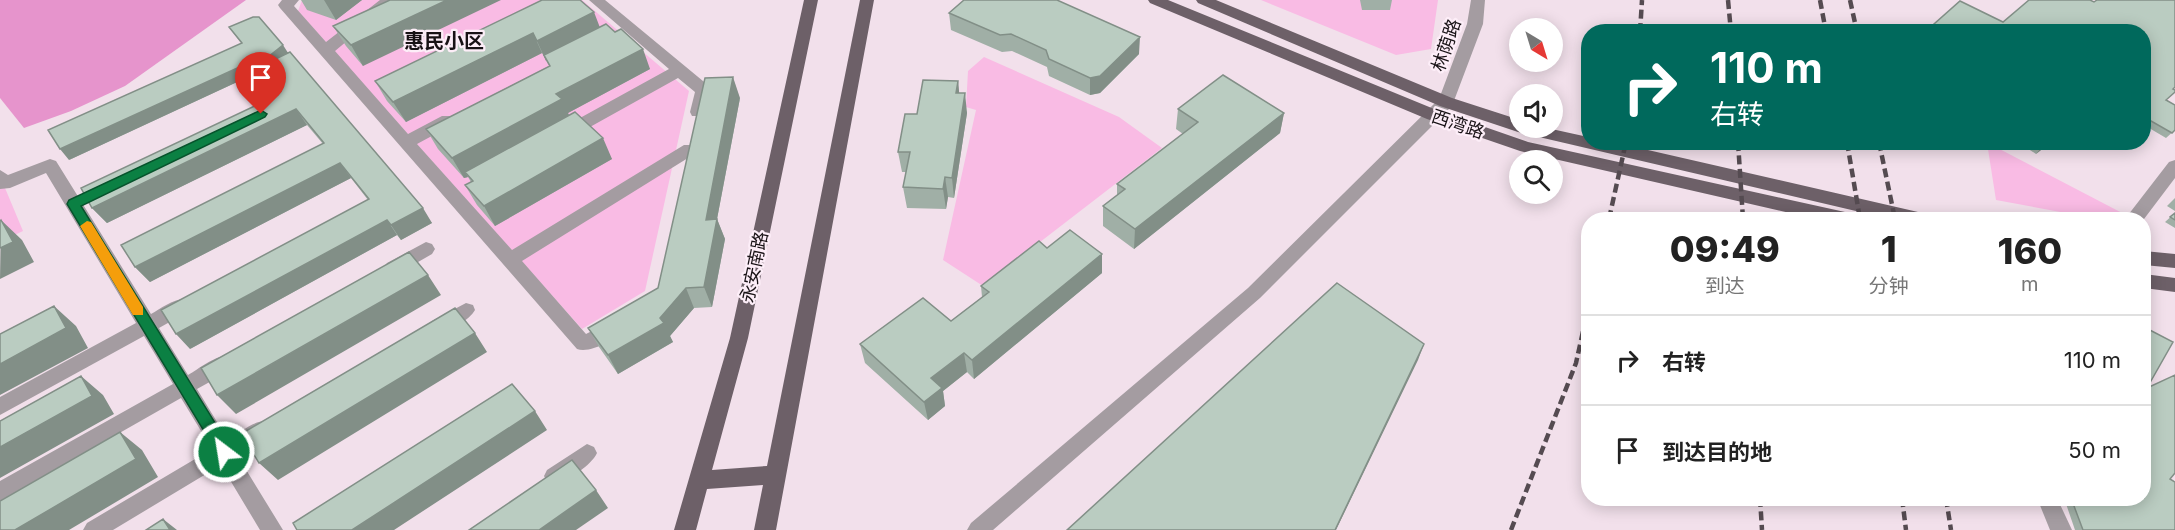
<!DOCTYPE html>
<html lang="zh">
<head>
<meta charset="utf-8">
<style>
	body { margin:0; font-family:Inter,"Noto Sans SC",sans-serif; background:#f2f2f2; color:#222; height:100vh; display:flex; flex-direction:column; font-size:22px; white-space:nowrap }
	* { box-sizing:border-box; margin:0 }
	p { font-size:20px; color:#767676 }
	.icon { flex:none; width:33px; height:33px; fill:none; stroke:currentColor; stroke-width:2; stroke-linecap:round; stroke-linejoin:round }
	.map { position:relative; flex:1; overflow:hidden }
	.drawer { position:absolute; left:1581px; top:212px; width:570px; height:294px; display:flex; flex-direction:column; background:#fff; border-radius:24px; box-shadow:0 3px 15px #0003 }
	.drawer>* { flex:none }
	.banner { position:absolute; left:1581px; top:24px; width:570px; height:126px; border-radius:24px; box-shadow:0 3px 15px #0003; background:#00695c; color:#fff; overflow:hidden }
	.needle { width:39px; rotate:142deg }
	.fabs { position:absolute; left:1509px; top:18px; display:grid; gap:12px }
	.fabs a { display:grid; place-items:center; width:54px; height:54px; border-radius:50%; background:#fff; box-shadow:0 3px 15px #0003; font-size:30px }
	.pin { position:absolute; display:grid; place-items:center; width:51px; height:51px; color:#fff; margin:-62px -26px; border-radius:50% 50% 50% 0; rotate:-45deg; box-shadow:0 0 6px #0007 }
	.pin .icon { rotate:45deg }
	.me { position:absolute; width:66px; margin:-33px; rotate:329deg; stroke-linejoin:round; filter:drop-shadow(0 0 4px #0008) }
	.turn { display:flex; align-items:center; gap:21px; height:126px; padding:0 30px; font-size:27px }
	.turn .icon { width:78px; height:78px; stroke-width:2.5 }
	.turn b { display:block; font-size:42px; line-height:51px }
	.eta { display:flex; justify-content:space-evenly; align-items:center; height:102px; text-align:center }
	.eta b { font-size:36px; font-weight:800; line-height:42px }
	ul { padding:0; list-style:none }
	li { display:flex; align-items:center; gap:18px; height:90px; padding:0 30px; border-top:2px solid #e0e0e0 }
	li div { flex:1 }
	li b { display:block; font-size:22px }
	li em { font-style:normal }
	.map>svg:first-child { display:block }
</style>
</head>
<body>
<div class="map">
<svg width="2175" height="530" viewBox="0 0 2175 530">
	<rect width="100%" height="100%" fill="#f2e0eb"/>
	<path fill="#f9bbe4" d="M 302,0 L 582,0 L 689,91 L 645,291 L 582,329 L 298,11 Z
		M 1261,0 L 1438,0 L 1431,49 L 1396,55 Z
		M 984,57 L 1119,117 L 1162,148 L 983,286 L 943,260 L 976,110 L 966,107 L 968,71 Z
		M 1987,143 L 1988,143 L 2126,215 L 2124,219 L 2098,219 L 1996,200 Z
		M 0,176 L 23,231 L 0,242 Z"/>
	<path fill="#e694cc" d="M 0,0 L 246,0 L 125,86 L 71,111 L 24,128 L 0,98 Z"/>
	<g fill="none" stroke-linecap="round" stroke-linejoin="round">
		<path fill="#a49ca1" fill-rule="evenodd" d="M 282,0 L 299,0 L 294,6 L 326,42 L 380,0 L 396,0 L 335,51 L 408,134 L 442,116 L 454,116 L 456,120 L 454,124 L 417,144 L 512,250 L 684,145 L 696,145 L 698,149 L 696,153 L 522,261 L 586,334 L 615,319 L 622,322 L 624,327 C 618,339 590,354 577,349 L 280,8 L 278,5 Z
			M 589,0 L 605,0 L 709,86 L 711,90 L 704,116 L 692,116 L 690,112 L 695,92 L 678,78 L 572,137 L 560,137 L 558,133 L 560,129 L 669,69 Z
			M 1471,0 L 1485,0 L 1483,24 L 1452,106 L 1260,298 L 993,530 L 967,530 L 971,523 L 1248,288 L 1439,99 L 1467,24 Z
			M 50,159 L 56,161 L 151,314 C 162,308 177,295 191,300 L 193,305 L 191,310 L 159,328 L 188,375 C 201,368 218,352 233,357 L 236,363 L 233,369 L 197,389 L 228,440 C 241,432 257,417 272,422 L 275,428 L 272,434 L 237,455 L 283,530 L 260,530 L 221,465 L 113,530 L 83,530 L 87,523 L 212,449 L 181,398 L 0,501 L 0,481 L 173,384 L 144,336 L 0,415 L 0,397 L 136,323 L 46,173 L 10,188 L 0,189 L 0,170 L 8,175 Z
			M 2175,160 L 2175,178 L 2144,219 L 2125,219 L 2169,162 Z
			M 426,242 L 432,244 L 435,249 L 432,254 L 399,273 L 387,273 L 384,268 L 387,263 Z
			M 466,303 L 473,305 L 475,310 C 469,321 445,335 432,331 L 430,326 L 432,321 Z
			M 587,444 L 594,447 L 597,453 C 591,466 568,480 554,485 L 547,482 L 544,476 L 547,470 Z
			M 2037,498 L 2057,498 L 2072,530 L 2050,530 Z"/>
		<path fill="#6d6068" fill-rule="evenodd" d="M 804,0 L 818,0 L 748,338 L 712,470 L 767,466 L 860,0 L 874,0 L 776,530 L 754,530 L 763,485 L 707,489 L 696,530 L 674,530 L 730,338 Z
			M 1148,0 L 1168,0 L 1439,111 L 1528,142 L 1845,212 L 1851,214 L 1854,219 L 1816,219 L 1520,151 L 1427,119 L 1150,3 Z
			M 1196,0 L 1216,0 L 1452,98 L 1520,120 L 1520,128 L 1547,128 L 1588,137 L 1588,142 L 1613,142 L 1918,212 L 1924,214 L 1927,219 L 1890,219 L 1518,132 L 1440,106 L 1198,3 Z
			M 2144,251 L 2175,254 L 2175,268 L 2144,265 Z
			M 2144,274 L 2175,278 L 2175,292 L 2144,288 Z"/>
		<path stroke="#554b51" stroke-width="4.5" stroke-dasharray="9 4.5" stroke-linecap="butt" d="M 1728,0 L 1731,32
			M 1820,0 L 1826,32
			M 1850,0 L 1857,32
			M 1640,32 L 1642,0
			M 1738,142 L 1743,219
			M 1847,142 L 1860,219
			M 1879,142 L 1895,219
			M 1609,219 L 1626,142
			M 1760,498 L 1762,530
			M 1902,498 L 1906,530
			M 1946,498 L 1951,530
			M 1511,530 L 1576,363 L 1588,309"/>
	</g>
	<path fill="#a0afa6" d="M 301,0 L 362,0 L 336,20 L 307,10 Z
		M 390,0 L 363,66 L 346,46 L 333,26 Z
		M 542,0 L 600,27 L 650,69 L 568,113 L 569,115 L 612,159 L 495,226 L 477,205 L 465,185 L 471,182 L 468,177 L 464,178 L 438,149 L 426,129 L 549,66 L 542,53 L 406,122 L 387,101 L 375,81 Z
		M 1360,0 L 1392,0 L 1390,10 L 1362,10 Z
		M 949,13 L 1139,54 L 1100,93 L 1090,95 L 1049,76 L 1047,67 L 1012,51 L 1002,52 L 951,30 Z
		M 229,27 L 289,53 L 432,223 L 401,240 L 397,235 L 190,349 L 368,200 L 351,178 L 150,282 L 135,267 L 323,144 L 307,125 L 107,223 L 92,208 L 278,95 L 280,92 L 263,70 L 69,160 L 241,43 Z
		M 2144,32 L 2166,100 L 2175,130 L 2166,138 L 2144,125 Z
		M 958,81 L 959,93 L 967,113 L 954,198 L 948,197 L 946,209 L 907,208 L 903,187 L 906,172 L 902,172 L 898,152 L 917,114 Z
		M 740,98 L 717,219 L 725,239 L 712,307 L 694,308 L 670,336 L 673,342 L 618,374 L 599,347 L 588,328 L 658,288 Z
		M 1178,109 L 1284,113 L 1280,133 L 1134,249 L 1103,226 L 1103,206 L 1117,196 L 1117,184 L 1183,134 L 1176,129 Z
		M 2018,142 L 2051,142 L 2036,154 Z
		M 2175,198 L 2175,211 L 2167,206 Z
		M 2175,213 L 2175,228 L 2165,222 Z
		M 1047,248 L 1102,254 L 1102,273 L 974,379 L 967,372 L 943,391 L 945,406 L 928,420 L 865,363 L 860,344 L 951,321 L 982,297 L 981,286 Z
		M 2147,388 L 2170,479 L 2175,530 L 2075,530 L 2064,498 L 2144,498 Z"/>
	<path fill="#828f87" d="M 324,0 L 362,0 L 336,20 Z
		M 447,0 L 501,0 L 363,66 L 351,45 Z
		M 594,12 L 602,33 L 546,61 L 537,41 Z
		M 533,33 L 542,53 L 406,122 L 393,102 Z
		M 1140,37 L 1139,54 L 1100,93 L 1090,95 L 1090,78 Z
		M 283,45 L 290,56 L 261,66 L 266,75 L 259,64 Z
		M 643,49 L 650,69 L 568,113 L 571,120 L 465,172 L 468,177 L 464,178 L 452,158 L 556,94 Z
		M 255,60 L 263,70 L 69,160 L 60,149 Z
		M 733,77 L 740,98 L 713,240 L 706,220 Z
		M 958,81 L 960,101 L 956,93 Z
		M 965,93 L 967,113 L 954,198 L 952,178 Z
		M 296,109 L 307,125 L 107,223 L 92,208 Z
		M 1284,113 L 1280,133 L 1134,249 L 1135,229 Z
		M 603,138 L 612,159 L 495,226 L 484,206 Z
		M 2049,142 L 2051,142 L 2036,154 L 2041,148 Z
		M 340,163 L 351,178 L 150,282 L 135,267 Z
		M 945,177 L 948,197 L 946,209 L 943,189 Z
		M 423,208 L 432,223 L 401,240 L 391,225 Z
		M 717,219 L 725,239 L 712,307 L 704,287 Z
		M 1,220 L 22,240 L 34,262 L 0,279 Z
		M 387,220 L 397,235 L 190,349 L 176,334 Z
		M 1102,254 L 1102,273 L 974,379 L 972,360 Z
		M 428,275 L 441,295 L 236,414 L 217,395 Z
		M 686,288 L 694,308 L 670,336 L 673,342 L 618,374 L 608,355 L 660,318 Z
		M 54,306 L 76,326 L 88,348 L 0,395 L 0,364 Z
		M 475,333 L 487,352 L 278,480 L 259,463 Z
		M 1424,344 L 1418,360 L 1336,530 L 1335,530 Z
		M 964,353 L 967,372 L 943,391 L 945,406 L 928,420 L 924,402 L 931,378 Z
		M 81,376 L 103,395 L 114,414 L 0,478 L 0,447 Z
		M 535,411 L 547,430 L 394,530 L 352,530 Z
		M 120,432 L 142,450 L 158,477 L 69,530 L 15,530 Z
		M 596,490 L 608,508 L 576,530 L 539,530 Z
		M 163,519 L 177,530 L 170,530 Z"/>
	<path fill="#baccc1" stroke="#828f87" stroke-width="1.5" d="M 390,0 L 447,0 L 351,45 L 333,26 Z
		M 542,0 L 580,0 L 594,12 L 537,41 L 533,33 L 393,102 L 375,81 Z
		M 964,0 L 1057,0 L 1140,37 L 1100,76 L 1090,78 L 1049,59 L 1046,50 L 1011,34 L 1000,35 L 949,13 Z
		M 2029,0 L 2090,0 L 2094,2 L 2097,0 L 2175,0 L 2175,87 L 2173,89 L 2175,90 L 2175,92 L 2166,100 L 2175,105 L 2175,130 L 2172,133 L 2144,117 L 2144,32 L 1925,32 L 1960,1 L 2003,22 Z
		M 253,17 L 259,17 L 283,45 L 259,64 L 255,60 L 60,149 L 48,130 L 242,43 L 229,27 Z
		M 606,24 L 615,32 L 621,29 L 643,49 L 556,94 L 562,99 L 452,158 L 426,129 L 550,66 L 544,55 Z
		M 290,52 L 423,208 L 391,225 L 387,220 L 176,334 L 161,310 L 369,199 L 340,163 L 135,267 L 121,245 L 324,143 L 296,109 L 92,208 L 81,188 L 278,95 L 281,91 L 279,84 L 273,81 L 261,66 Z
		M 1223,75 L 1284,113 L 1135,229 L 1103,206 L 1125,189 L 1117,184 L 1198,122 L 1178,109 Z
		M 733,77 L 706,220 L 717,219 L 704,287 L 686,288 L 660,318 L 664,323 L 608,355 L 588,328 L 658,288 L 705,78 Z
		M 923,80 L 958,81 L 956,93 L 965,93 L 952,178 L 945,177 L 943,189 L 903,187 L 910,152 L 898,152 L 905,114 L 917,114 Z
		M 575,112 L 603,138 L 484,206 L 465,185 L 473,181 L 465,172 Z
		M 2031,142 L 2049,142 L 2041,148 Z
		M 2175,213 L 2175,220 L 2170,217 Z
		M 1,220 L 13,242 L 0,248 L 0,221 Z
		M 1070,230 L 1102,254 L 972,360 L 964,353 L 931,378 L 942,388 L 924,402 L 860,344 L 923,298 L 951,321 L 989,292 L 981,286 L 1039,241 L 1047,248 Z
		M 409,252 L 428,275 L 217,395 L 201,368 Z
		M 1337,283 L 1424,344 L 1335,530 L 1067,530 Z
		M 54,306 L 66,328 L 0,364 L 0,334 Z
		M 455,308 L 475,333 L 259,463 L 241,434 Z
		M 2144,327 L 2173,342 L 2147,388 L 2175,375 L 2175,473 L 2170,479 L 2175,482 L 2175,530 L 2083,530 L 2071,498 L 2144,498 Z
		M 81,376 L 92,396 L 0,447 L 0,421 Z
		M 512,384 L 535,411 L 352,530 L 297,530 L 293,523 Z
		M 120,432 L 136,459 L 15,530 L 0,530 L 0,501 Z
		M 572,460 L 596,490 L 539,530 L 469,530 Z
		M 163,519 L 170,530 L 146,530 Z"/>
	<path fill="#0b8043" stroke="#07532c" stroke-width="1.5" d="M 261,110 L 267,114 L 265,117 L 81,206 L 230,447 L 232,452 L 224,458 L 219,456 L 67,204 L 69,200 Z"/>
	<path fill="#f59e0b" d="M 87,221 L 91,222 L 143,307 L 143,315 L 133,315 L 80,226 Z"/>
	<g text-anchor="middle" dominant-baseline="central" stroke-width="4.5" stroke-linejoin="round" paint-order="stroke">
		<g font-size="18" fill="#181215" stroke="#fdeef8">
			<text transform="translate(1446 45) rotate(-71)">林荫路</text>
			<text transform="translate(1458 124) rotate(19)">西湾路</text>
			<text transform="translate(754 267) rotate(-78)">永安南路</text>
		</g>
		<g font-size="20" font-weight="bold" fill="#181215" stroke="#fdeef8">
			<text x="444" y="41">惠民小区</text>
		</g>
	</g>
</svg>
<div class="fabs">
<a><svg class="needle" viewBox="-14 -14 28 28"><path d="M0-13l5 13h-10z" fill="#e53935"/><path d="M0 13l5-13h-10z" fill="#767676"/></svg></a>
<a><svg class="icon" aria-label="sound" viewBox="0 0 24 24"><path d="M4 9h4l5-4v14l-5-4H4zM17 9q2 3 0 6"/></svg></a>
<a><svg class="icon" aria-label="search" viewBox="0 0 24 24"><circle cx="10" cy="10" r="6"/><path d="M15 15l6 6"/></svg></a>
</div>
<div class="pin" style="left:261px;top:114px;background:#d93025"><svg class="icon" aria-label="arrive" viewBox="0 0 24 24"><path d="M6 21V4h12l-3 4 3 4H6"/></svg></div>
<svg class="me" style="left:224px;top:452px" viewBox="-20 -20 40 40"><circle r="17" fill="#0b8043" stroke="#fff" stroke-width="3"/><path d="M0-11L8 9 0 5-8 9z" fill="#fff"/></svg>
<div class="banner">
<div class="turn"><svg class="icon" aria-label="right" viewBox="0 0 24 24"><path d="M7 20v-9h11M14 6l5 5-5 5"/></svg><div><b>110 m</b>右转</div></div>
</div>
<section class="drawer">
<div class="eta">
<div><b>09:49</b><p>到达</p></div>
<div><b>1</b><p>分钟</p></div>
<div><b>160</b><p>m</p></div>
</div>
<ul>
<li><svg class="icon" aria-label="right" viewBox="0 0 24 24"><path d="M7 20v-9h11M14 6l5 5-5 5"/></svg><div><b>右转</b></div><em>110 m</em></li>
<li><svg class="icon" aria-label="arrive" viewBox="0 0 24 24"><path d="M6 21V4h12l-3 4 3 4H6"/></svg><div><b>到达目的地</b></div><em>50 m</em></li>
</ul>
</section>
</div>
</body>
</html>
